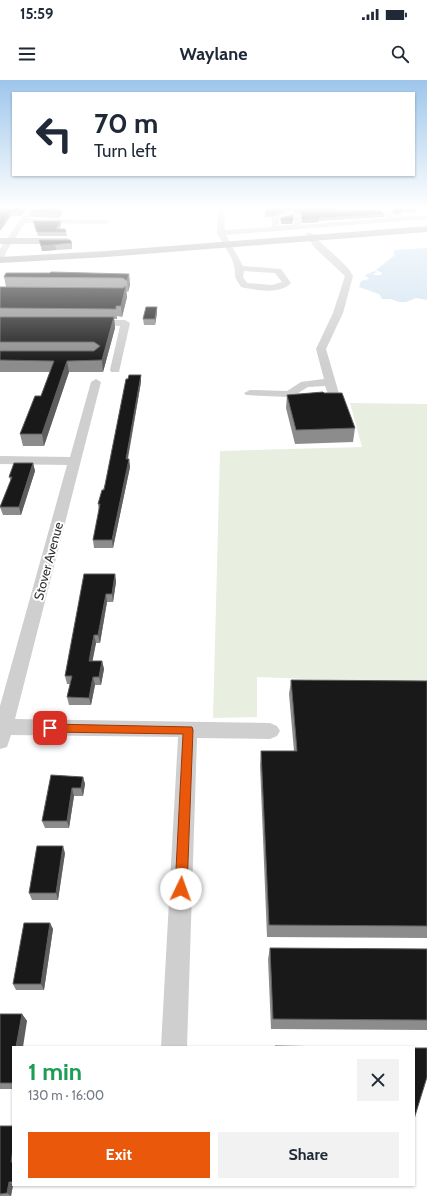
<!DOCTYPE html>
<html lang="en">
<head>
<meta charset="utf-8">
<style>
	body { margin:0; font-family:Cabin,sans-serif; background:#f2f2f3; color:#1f2937; height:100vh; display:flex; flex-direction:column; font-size:15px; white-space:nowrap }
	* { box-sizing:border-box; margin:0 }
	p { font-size:13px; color:#747a83 }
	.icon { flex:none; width:22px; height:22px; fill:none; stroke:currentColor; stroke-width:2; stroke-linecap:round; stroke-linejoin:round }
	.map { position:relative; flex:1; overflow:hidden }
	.panel { position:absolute; left:12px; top:966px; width:403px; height:140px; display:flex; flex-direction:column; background:#fff; border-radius:0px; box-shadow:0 1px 3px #0004 }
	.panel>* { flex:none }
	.top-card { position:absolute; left:12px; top:12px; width:403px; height:84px; border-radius:0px; box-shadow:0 1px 3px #0004; background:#fff; color:#1f2937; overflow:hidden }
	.pin { position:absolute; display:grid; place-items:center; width:34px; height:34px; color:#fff; margin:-17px; border-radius:8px; box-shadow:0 2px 6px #0006 }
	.me { position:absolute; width:44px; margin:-22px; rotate:3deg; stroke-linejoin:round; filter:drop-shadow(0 0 3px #0008) }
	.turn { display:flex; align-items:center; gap:14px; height:84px; padding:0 16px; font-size:18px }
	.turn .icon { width:52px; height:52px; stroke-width:2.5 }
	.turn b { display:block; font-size:28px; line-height:34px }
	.round { display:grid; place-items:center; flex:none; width:42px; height:42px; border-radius:0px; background:#f2f2f3 }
	.head { display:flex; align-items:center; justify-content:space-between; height:68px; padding:0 16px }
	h1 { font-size:24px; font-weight:800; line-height:30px; color:#1e9e55 }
	.action { display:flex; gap:8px; margin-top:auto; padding:8px 16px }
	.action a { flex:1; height:46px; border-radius:0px; background:#ea580c; color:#fff; font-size:16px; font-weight:800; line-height:46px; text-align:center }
	.action a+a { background:#f2f2f3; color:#1f2937 }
	.status { display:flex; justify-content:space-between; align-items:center; height:28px; padding:0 20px; background:#fff; direction:ltr }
	.status svg { height:11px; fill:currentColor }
	header { display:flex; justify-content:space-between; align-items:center; height:52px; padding:0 16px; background:#fff; font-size:18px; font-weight:800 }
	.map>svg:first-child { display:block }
</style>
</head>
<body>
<div class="status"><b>15:59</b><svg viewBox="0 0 49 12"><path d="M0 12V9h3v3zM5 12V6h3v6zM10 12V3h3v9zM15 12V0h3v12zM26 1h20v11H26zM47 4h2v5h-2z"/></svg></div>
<header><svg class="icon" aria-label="menu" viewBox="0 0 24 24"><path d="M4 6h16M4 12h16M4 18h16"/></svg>Waylane<svg class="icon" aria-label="search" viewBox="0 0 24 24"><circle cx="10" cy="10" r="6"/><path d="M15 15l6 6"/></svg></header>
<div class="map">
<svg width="427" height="1118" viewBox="0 0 427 1118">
	<rect width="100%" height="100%" fill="#fff"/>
	<path fill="#e8efe0" d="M 350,323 L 427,324 L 427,604 L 257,597 L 257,637 L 213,638 L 220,371 L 362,367 Z"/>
	<path fill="#cce0f0" d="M 427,168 L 427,220 L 416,218 L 406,222 L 399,222 L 391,219 L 382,219 L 379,214 L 359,207 L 361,201 L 369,199 L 365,195 L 375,191 L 377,192 L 373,194 L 374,195 L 381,195 L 382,193 L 376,190 L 395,175 L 393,172 L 396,170 Z"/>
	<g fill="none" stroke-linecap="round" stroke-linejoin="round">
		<path fill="#cfcfcf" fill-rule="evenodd" d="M 29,127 L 36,127 L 28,139 L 107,140 L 111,142 L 107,144 L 25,143 L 6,172 L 4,180 L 0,182 L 0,169 Z
			M 218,127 L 224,127 L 225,150 L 272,147 L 272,137 L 290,132 L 299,134 L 301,145 L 387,138 L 379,130 L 339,133 L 336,131 C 344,125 373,127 385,127 L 394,137 L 426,135 L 427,139 L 226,155 L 243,186 L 281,189 L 291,203 C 280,215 255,210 241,207 L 235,197 L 235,190 L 232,179 L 217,153 ZM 290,136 L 294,137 L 294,145 L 279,146 L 279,140 ZM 244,191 L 275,193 L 282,202 L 272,205 L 247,203 L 243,197 Z
			M 306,153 L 312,153 C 323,167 346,182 353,196 L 343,233 L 326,269 L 340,317 L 334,320 L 310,323 L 288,317 L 246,315 L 244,313 L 250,310 L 287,311 L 301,302 L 324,299 L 316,269 L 333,233 L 345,196 L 316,169 L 305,155 ZM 325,306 L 328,314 L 310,317 L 298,313 L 308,307 Z
			M 92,240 L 125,240 L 130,243 L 119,292 L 111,292 L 110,290 L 120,246 L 89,245 L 87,243 Z
			M 96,299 L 101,302 L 15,639 L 270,643 L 277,646 L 280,651 L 277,656 L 270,659 L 197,658 L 187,967 L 161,967 L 178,657 L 11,655 L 7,667 L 0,669 L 0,626 L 67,385 L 0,384 L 0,376 L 70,377 L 91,302 Z"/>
		<path fill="#aaa" fill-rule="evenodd" d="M 427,146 L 427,152 L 106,177 L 0,183 L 0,177 L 106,171 Z
			M 0,158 L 67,158 L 72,161 L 67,164 L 0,164 Z"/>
	</g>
	<path fill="#8c8c8c" d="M 28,127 L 21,136 L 11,136 L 0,129 Z
		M 268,127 L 340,128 L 337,130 L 339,132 L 384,134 L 384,137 L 319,141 L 318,142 L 302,143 L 300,134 L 290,131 L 271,137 L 265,137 L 265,134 Z
		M 387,127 L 414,127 L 417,131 L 416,133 L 401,133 L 401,135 L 395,135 Z
		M 58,128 L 63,128 L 63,132 L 59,138 L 31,137 L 31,132 Z
		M 33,141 L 61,145 L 59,149 L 66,152 L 67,156 L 38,156 Z
		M 39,160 L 72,163 L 72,169 L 42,171 Z
		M 129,194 L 130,205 L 128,212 L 126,211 L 127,217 L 122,237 L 117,236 L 117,239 L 114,239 L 115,248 L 103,292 L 69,292 L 44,366 L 23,366 L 20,354 L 41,316 L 50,292 L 0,292 L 0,207 L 6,207 L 4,197 Z
		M 157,227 L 157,233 L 155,245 L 144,245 L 143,239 Z
		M 141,302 L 128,379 L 129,379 L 130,387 L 113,468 L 94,468 L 93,460 L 99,431 L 98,424 Z
		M 324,313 L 355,348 L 353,362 L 295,364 L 286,328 L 287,315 Z
		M 33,383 L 35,391 L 21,435 L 3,435 L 0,427 L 11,401 L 9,397 Z
		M 115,494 L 116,502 L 113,522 L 107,522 L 100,563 L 96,563 L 92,581 L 102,581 L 104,589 L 101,605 L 95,605 L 91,625 L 69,625 L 67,617 L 70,604 L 67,604 L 65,596 Z
		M 291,600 L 427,601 L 427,858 L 267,857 L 260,685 L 261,671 L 294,671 L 289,614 Z
		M 83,697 L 85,704 L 83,716 L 74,716 L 69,748 L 45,748 L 42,741 Z
		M 65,773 L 58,820 L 32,820 L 29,813 Z
		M 50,843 L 53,849 L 44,910 L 16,910 L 13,904 Z
		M 270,868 L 427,869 L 427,950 L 271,949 L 268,879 Z
		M 0,934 L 22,934 L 27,941 L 13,967 L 13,1009 L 0,1009 Z
		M 0,1046 L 13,1046 L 13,1105 L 11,1116 L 0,1116 Z"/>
	<path fill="#5e5e5e" d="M 24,127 L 28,127 L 21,136 L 20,132 Z
		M 63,128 L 63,132 L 59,138 L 58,134 Z
		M 291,128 L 290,131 L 271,137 L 271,134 Z
		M 11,132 L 11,136 L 0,151 L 0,146 Z
		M 319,139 L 318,142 L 302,143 L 302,140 Z
		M 61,141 L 61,145 L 57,153 L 56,149 Z
		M 293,141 L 292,144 L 281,144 L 281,142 Z
		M 55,164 L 56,170 L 42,171 L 41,166 Z
		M 129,194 L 130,205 L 128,212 L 127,201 Z
		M 126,206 L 127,217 L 122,237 L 121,226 Z
		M 157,227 L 157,233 L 155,245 L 155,239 Z
		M 114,237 L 115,248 L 103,292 L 102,280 Z
		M 67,281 L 69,292 L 44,366 L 42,354 Z
		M 141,295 L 141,302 L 126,387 L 126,379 Z
		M 129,379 L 130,387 L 113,468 L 112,460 Z
		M 33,383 L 35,391 L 21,435 L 19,427 Z
		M 115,494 L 116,502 L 113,522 L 112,514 Z
		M 106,514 L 107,522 L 100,563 L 98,555 Z
		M 94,555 L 96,563 L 91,589 L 89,581 Z
		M 102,581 L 104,589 L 101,605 L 99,597 Z
		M 93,597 L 95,605 L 91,625 L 89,618 Z
		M 83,697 L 85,704 L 83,716 L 81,708 Z
		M 72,708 L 74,716 L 69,748 L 67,741 Z
		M 63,766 L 65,773 L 58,820 L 56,813 Z
		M 50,843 L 53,849 L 44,910 L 41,904 Z
		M 22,934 L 27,941 L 23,967 L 16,967 Z
		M 13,1069 L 13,1083 L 11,1082 Z
		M 9,1102 L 13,1105 L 11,1116 L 7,1113 Z"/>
	<path fill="#191919" stroke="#5e5e5e" d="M 2,127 L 24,127 L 20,132 L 11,132 L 0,146 L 0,129 Z
		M 34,127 L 56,127 L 55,128 L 63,128 L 58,134 L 31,132 Z
		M 268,127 L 337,127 L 335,129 L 339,132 L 379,129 L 384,134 L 318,138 L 319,139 L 302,140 L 301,131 L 291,128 L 271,134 L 265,134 Z
		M 390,127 L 414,127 L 417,131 L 401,131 L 402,132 L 395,133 Z
		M 293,135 L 293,141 L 281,142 L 281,138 Z
		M 33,141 L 61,141 L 56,149 L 65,149 L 66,152 L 37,152 Z
		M 39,160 L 70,160 L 72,163 L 41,166 Z
		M 51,192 L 129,194 L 127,201 L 123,198 L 4,197 L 6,193 L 50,193 Z
		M 126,206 L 121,226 L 116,226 L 116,229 L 0,228 L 0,207 L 123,208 Z
		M 146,227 L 157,227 L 155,239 L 143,239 Z
		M 0,237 L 114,237 L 102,280 L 67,281 L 42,354 L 20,354 L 35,316 L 41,316 L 54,281 L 0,280 L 0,271 L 94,271 L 100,266 L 94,262 L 0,262 Z
		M 129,295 L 141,295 L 126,379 L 129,379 L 112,460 L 93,460 L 100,424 L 98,424 L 102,410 L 104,410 L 126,299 L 128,299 Z
		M 323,312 L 324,313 L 342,313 L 355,348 L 296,350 L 287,315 Z
		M 14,383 L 33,383 L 19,427 L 0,427 L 12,397 L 9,397 Z
		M 84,494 L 115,494 L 112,514 L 106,514 L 98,555 L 94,555 L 89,581 L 102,581 L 99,597 L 93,597 L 89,618 L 67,617 L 72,596 L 65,596 Z
		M 291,600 L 427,601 L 427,846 L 269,845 L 261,671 L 297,671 Z
		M 51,695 L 83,697 L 81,708 L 72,708 L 67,741 L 42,741 Z
		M 37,766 L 63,766 L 56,813 L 29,813 Z
		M 24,843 L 50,843 L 41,904 L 13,904 Z
		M 270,868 L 427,869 L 427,940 L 273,939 Z
		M 0,934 L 22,934 L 16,967 L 13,967 L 13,1003 L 0,1003 Z
		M 275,966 L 337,967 L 275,967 Z
		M 414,968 L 427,968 L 427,997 L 414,1039 Z
		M 0,1046 L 13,1046 L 13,1069 L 11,1082 L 13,1082 L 13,1102 L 9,1102 L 7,1113 L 0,1114 Z"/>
	<linearGradient id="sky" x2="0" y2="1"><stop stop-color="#9dc6eb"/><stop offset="0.45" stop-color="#fff"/><stop offset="1" stop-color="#fff" stop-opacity="0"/></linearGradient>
	<rect width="427" height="284" fill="url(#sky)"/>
	<path fill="#ea580c" stroke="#983908" d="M 50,644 L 192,647 L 193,650 L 187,809 L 185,813 L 181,815 L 177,813 L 175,809 L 183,654 L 50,652 L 45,648 Z"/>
	<g text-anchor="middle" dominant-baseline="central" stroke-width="4" stroke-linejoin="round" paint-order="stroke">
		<g font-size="13" fill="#323232" stroke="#fff">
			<text transform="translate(48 481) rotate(-75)">Stover Avenue</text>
		</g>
	</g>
</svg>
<div class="pin" style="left:50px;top:648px;background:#d93025"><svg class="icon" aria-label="arrive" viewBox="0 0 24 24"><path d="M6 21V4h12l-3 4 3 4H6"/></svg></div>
<svg class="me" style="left:181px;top:809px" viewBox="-20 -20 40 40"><circle r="19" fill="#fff"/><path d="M0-13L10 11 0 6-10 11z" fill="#ea580c"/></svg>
<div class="top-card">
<div class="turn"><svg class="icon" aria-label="left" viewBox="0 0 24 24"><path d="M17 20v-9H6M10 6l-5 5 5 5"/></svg><div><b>70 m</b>Turn left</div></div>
</div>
<section class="panel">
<div class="head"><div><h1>1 min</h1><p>130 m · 16:00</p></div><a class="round"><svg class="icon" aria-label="close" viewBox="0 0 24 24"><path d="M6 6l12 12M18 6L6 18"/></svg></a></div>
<div class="action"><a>Exit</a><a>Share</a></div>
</section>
</div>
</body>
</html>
